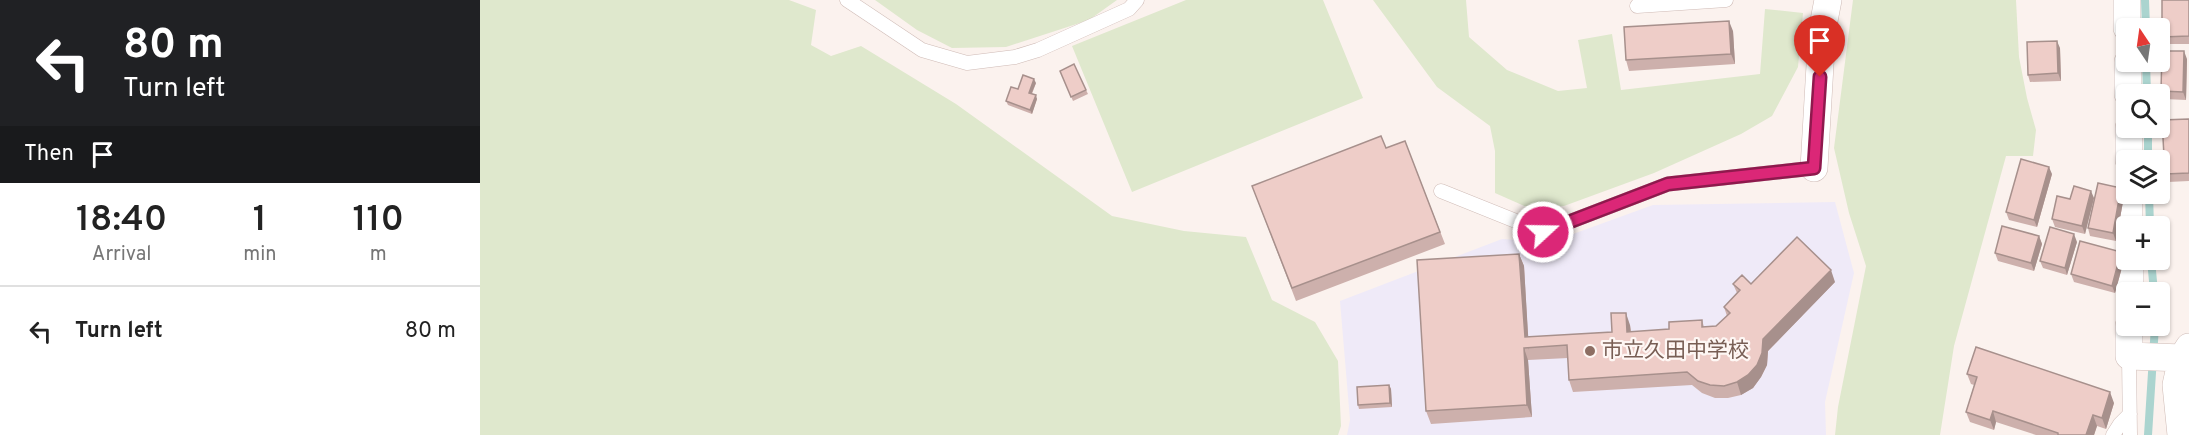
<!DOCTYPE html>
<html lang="en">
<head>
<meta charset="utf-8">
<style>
	body { margin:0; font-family:Overpass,"Noto Sans JP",sans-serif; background:#f2f2f2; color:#222; height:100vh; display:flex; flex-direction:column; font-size:22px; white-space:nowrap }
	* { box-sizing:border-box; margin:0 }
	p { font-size:20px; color:#767676 }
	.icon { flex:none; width:33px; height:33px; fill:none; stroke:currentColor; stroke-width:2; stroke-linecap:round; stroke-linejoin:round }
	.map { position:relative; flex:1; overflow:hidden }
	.side { display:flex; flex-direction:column; background:#fff; width:480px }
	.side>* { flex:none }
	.hud { background:#202124; color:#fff; overflow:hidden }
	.needle { width:39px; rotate:347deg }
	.tools { position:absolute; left:1636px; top:18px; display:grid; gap:12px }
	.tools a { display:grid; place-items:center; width:54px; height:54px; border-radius:6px; background:#fff; box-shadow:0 2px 4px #0004; font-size:30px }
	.pin { position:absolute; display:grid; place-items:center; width:51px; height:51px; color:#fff; margin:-62px -26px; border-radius:50% 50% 50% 0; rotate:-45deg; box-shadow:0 0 6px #0007 }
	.pin .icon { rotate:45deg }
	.me { position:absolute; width:66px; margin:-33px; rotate:69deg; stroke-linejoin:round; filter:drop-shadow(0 0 4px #0008) }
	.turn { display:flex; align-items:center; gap:21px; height:126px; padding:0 24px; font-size:27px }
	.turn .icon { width:78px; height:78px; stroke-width:2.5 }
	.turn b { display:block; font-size:42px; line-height:51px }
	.then { display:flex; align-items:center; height:57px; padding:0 24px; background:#0003; gap:12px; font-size:22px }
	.eta { display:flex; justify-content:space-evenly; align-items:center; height:102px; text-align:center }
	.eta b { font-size:36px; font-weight:600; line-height:42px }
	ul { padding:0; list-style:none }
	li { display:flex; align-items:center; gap:18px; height:90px; padding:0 24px; border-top:2px solid #e0e0e0 }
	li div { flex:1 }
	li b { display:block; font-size:22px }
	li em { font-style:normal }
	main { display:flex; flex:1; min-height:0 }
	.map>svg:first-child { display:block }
</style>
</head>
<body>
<main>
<section class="side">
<div class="hud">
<div class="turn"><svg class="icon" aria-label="left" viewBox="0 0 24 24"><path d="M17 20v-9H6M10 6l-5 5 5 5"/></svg><div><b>80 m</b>Turn left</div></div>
<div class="then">Then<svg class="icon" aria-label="arrive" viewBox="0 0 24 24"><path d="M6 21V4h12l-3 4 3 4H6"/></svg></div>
</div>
<div class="eta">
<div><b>18:40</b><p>Arrival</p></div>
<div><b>1</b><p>min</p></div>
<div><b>110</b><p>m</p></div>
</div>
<ul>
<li><svg class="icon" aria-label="left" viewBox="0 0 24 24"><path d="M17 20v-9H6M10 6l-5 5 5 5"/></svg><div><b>Turn left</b></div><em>80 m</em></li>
</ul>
</section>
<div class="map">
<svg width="1709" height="435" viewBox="0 0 1709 435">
	<rect width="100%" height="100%" fill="#fbf2ee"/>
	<path fill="#efeaf8" d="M 1355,202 L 1374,273 L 1345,402 L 1346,435 L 867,435 L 870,420 L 860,301 L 1022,239 L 1071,242 L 1173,205 Z"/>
	<path fill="#dfe8cd" d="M 0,0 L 309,0 L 336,10 L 331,45 L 351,56 L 381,46 L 476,104 L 632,216 L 704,231 L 766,237 L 792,300 L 835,322 L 858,361 L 861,426 L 858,435 L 0,435 Z
		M 395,0 L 637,0 L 609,20 L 526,47 L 472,48 L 437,30 Z
		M 706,0 L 843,0 L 883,98 L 652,192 L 592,46 Z
		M 893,0 L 986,0 L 989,37 L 1027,70 L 1078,91 L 1107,88 L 1098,40 L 1132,34 L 1141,90 L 1280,74 L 1285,9 L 1323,13 L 1318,67 L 1292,116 L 1261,134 L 1174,173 L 1084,206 L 1049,208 L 1015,193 L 1015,151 L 1010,126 L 957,87 Z
		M 1373,0 L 1536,0 L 1539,57 L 1547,98 L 1556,130 L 1553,156 L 1526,156 L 1474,346 L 1460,435 L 1355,435 L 1358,407 L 1386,266 L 1369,213 L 1354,148 Z"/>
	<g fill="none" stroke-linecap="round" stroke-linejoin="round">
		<path stroke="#abd4cf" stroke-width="8" d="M 1665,0 L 1666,28
			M 1666,62 L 1667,94
			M 1668,128 L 1668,160
			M 1669,194 L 1670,226
			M 1671,260 L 1674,292
			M 1668,435 L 1675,326"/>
		<defs>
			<path id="lane" d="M 367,0 L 442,50 L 487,63 L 535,57 L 558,50 L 649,9 L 657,0
				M 1157,6 L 1246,0
				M 961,191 L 1063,232 L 1188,184 L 1334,168
				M 1649,356 L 1650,435
				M 1633,435 L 1640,424 L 1650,414"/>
			<path id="street" d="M 1647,28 L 1647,0
				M 1648,62 L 1648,94
				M 1649,128 L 1649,160
				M 1334,168 L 1342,31 L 1348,0
				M 1649,194 L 1649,226
				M 1650,260 L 1650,292
				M 1649,326 L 1649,356 L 1702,358 L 1709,347
				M 1701,435 L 1696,385 L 1702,358"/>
		</defs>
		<use href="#lane" stroke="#cfbbb6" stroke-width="15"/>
		<use href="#street" stroke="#cfbbb6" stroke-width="28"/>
		<use href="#lane" stroke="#fff" stroke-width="14"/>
		<use href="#street" stroke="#fff" stroke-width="27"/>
	</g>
	<path fill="#cdb0ac" d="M 1709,0 L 1709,44 L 1685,44 L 1682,37 Z
		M 1253,31 L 1255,64 L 1149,71 L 1146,60 Z
		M 1580,48 L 1581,81 L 1550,82 L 1548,75 Z
		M 1707,59 L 1706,100 L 1684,99 L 1681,91 Z
		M 580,71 L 606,90 L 608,94 L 593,101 Z
		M 556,83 L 552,94 L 557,99 L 552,114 L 528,105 L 526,101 L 538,89 Z
		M 1709,119 L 1709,181 L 1688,182 L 1685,174 Z
		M 925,141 L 965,244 L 816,301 L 772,186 L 906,148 Z
		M 1572,174 L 1557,227 L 1529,220 L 1526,212 Z
		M 1644,196 L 1636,241 L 1610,236 L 1608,228 Z
		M 1614,198 L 1605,234 L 1575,227 L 1572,219 L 1590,199 Z
		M 1559,236 L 1562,244 L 1554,271 L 1518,261 L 1515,253 Z
		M 1597,242 L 1587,275 L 1563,268 L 1560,261 Z
		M 1641,252 L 1644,260 L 1635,293 L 1594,282 L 1591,274 Z
		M 1039,254 L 1044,266 L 1048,337 L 1132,332 L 1150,325 L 1151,332 L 1189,329 L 1222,320 L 1224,327 L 1236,326 L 1247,316 L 1244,307 L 1257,293 L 1253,284 L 1271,284 L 1355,282 L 1288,351 L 1287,365 L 1281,377 L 1273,388 L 1261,395 L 1248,398 L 1235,398 L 1222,393 L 1212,385 L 1093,392 L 1089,380 L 1088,358 L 1048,360 L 1052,417 L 951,424 L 946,411 Z
		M 1487,374 L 1634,403 L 1626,429 L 1617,426 L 1614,435 L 1556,435 L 1516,422 L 1514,430 L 1490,422 L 1486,412 L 1494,385 L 1491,384 Z
		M 909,385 L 911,389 L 912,407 L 879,409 L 878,405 Z"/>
	<path fill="#a7908c" d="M 1249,21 L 1253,31 L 1255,64 L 1251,54 Z
		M 1577,41 L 1580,48 L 1581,81 L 1578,73 Z
		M 1704,51 L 1707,59 L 1706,100 L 1703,92 Z
		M 554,79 L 556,83 L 550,97 L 549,93 Z
		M 556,95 L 557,99 L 552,114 L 550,110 Z
		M 1569,167 L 1572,174 L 1557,227 L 1554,220 Z
		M 1641,188 L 1644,196 L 1636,241 L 1633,233 Z
		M 1611,191 L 1614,198 L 1605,234 L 1602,226 Z
		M 1594,234 L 1597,242 L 1587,275 L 1585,268 Z
		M 1559,236 L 1562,244 L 1554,271 L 1551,263 Z
		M 1641,252 L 1644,260 L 1635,293 L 1632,286 Z
		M 1039,254 L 1044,266 L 1049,350 L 1045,337 Z
		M 1351,270 L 1355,282 L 1288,351 L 1287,365 L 1281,377 L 1273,388 L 1261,395 L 1257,382 L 1283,339 Z
		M 1146,313 L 1150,325 L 1152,344 L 1147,332 Z
		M 1044,348 L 1048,360 L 1052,417 L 1047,405 Z
		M 909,385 L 911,389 L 912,407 L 910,403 Z
		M 1630,392 L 1634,403 L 1626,429 L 1622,418 Z
		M 1513,411 L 1516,422 L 1514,430 L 1510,420 Z
		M 1613,415 L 1617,426 L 1614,435 L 1606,435 Z"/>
	<path fill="#eecdc8" stroke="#a7908c" stroke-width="1.5" d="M 1682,0 L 1709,0 L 1709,36 L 1682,37 Z
		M 1249,21 L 1251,54 L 1146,60 L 1144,27 Z
		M 1577,41 L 1578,73 L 1548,75 L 1547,42 Z
		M 1682,51 L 1704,51 L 1703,92 L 1681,91 Z
		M 594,64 L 606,90 L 591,97 L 580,71 Z
		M 543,75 L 554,79 L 549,93 L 556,95 L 550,110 L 526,101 L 531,87 L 538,89 Z
		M 1709,119 L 1709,173 L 1685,174 L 1682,120 Z
		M 901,136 L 906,148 L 925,141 L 960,232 L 812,288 L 772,186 Z
		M 1541,159 L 1569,167 L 1554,220 L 1526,212 Z
		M 1618,183 L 1641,188 L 1633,233 L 1608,228 Z
		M 1594,186 L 1611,191 L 1602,226 L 1572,219 L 1577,196 L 1590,199 Z
		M 1522,226 L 1559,236 L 1551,263 L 1515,253 Z
		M 1570,227 L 1594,234 L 1585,268 L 1560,261 Z
		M 1317,237 L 1351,270 L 1283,339 L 1282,353 L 1277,365 L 1268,375 L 1257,382 L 1244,386 L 1230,385 L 1218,381 L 1207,372 L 1089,380 L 1087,345 L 1044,348 L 1047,405 L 946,411 L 937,260 L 1039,254 L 1045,337 L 1132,332 L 1131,313 L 1146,313 L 1147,332 L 1189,329 L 1189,322 L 1222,320 L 1222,327 L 1236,326 L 1250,313 L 1244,307 L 1260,290 L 1253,284 L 1262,275 L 1271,284 Z
		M 1600,241 L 1641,252 L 1632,286 L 1591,274 Z
		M 1496,347 L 1630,392 L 1622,418 L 1613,415 L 1606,435 L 1578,435 L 1578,433 L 1513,411 L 1510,420 L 1486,412 L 1497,377 L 1487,374 Z
		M 909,385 L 910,403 L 878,405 L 877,387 Z"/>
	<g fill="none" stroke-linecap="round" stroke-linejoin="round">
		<defs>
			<path id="route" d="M 1063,232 L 1188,184 L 1334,168 L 1340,77"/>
		</defs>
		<use href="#route" stroke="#8e194d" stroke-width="15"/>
		<use href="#route" stroke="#db2777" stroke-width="10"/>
	</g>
	<circle fill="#8d6e63" stroke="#fef7f4" stroke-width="2" cx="1110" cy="351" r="6"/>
	<g text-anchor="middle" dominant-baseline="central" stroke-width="4.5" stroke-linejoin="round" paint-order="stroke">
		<g font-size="21" fill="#785e54" stroke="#fef7f4" text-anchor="start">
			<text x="1122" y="351">市立久田中学校</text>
		</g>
	</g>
</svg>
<div class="tools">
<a><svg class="needle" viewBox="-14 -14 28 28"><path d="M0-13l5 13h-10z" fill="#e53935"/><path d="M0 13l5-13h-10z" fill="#767676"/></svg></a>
<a><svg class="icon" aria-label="search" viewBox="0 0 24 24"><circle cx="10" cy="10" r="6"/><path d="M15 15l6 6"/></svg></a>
<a><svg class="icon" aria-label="layers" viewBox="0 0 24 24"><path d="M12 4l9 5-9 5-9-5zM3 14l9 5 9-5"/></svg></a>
<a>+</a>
<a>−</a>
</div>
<div class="pin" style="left:1340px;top:77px;background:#d93025"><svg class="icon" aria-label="arrive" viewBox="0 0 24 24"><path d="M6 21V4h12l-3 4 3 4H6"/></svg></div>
<svg class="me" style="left:1063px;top:232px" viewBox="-20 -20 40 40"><circle r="17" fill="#db2777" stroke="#fff" stroke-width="3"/><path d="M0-11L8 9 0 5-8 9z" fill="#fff"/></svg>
</div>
</main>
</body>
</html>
